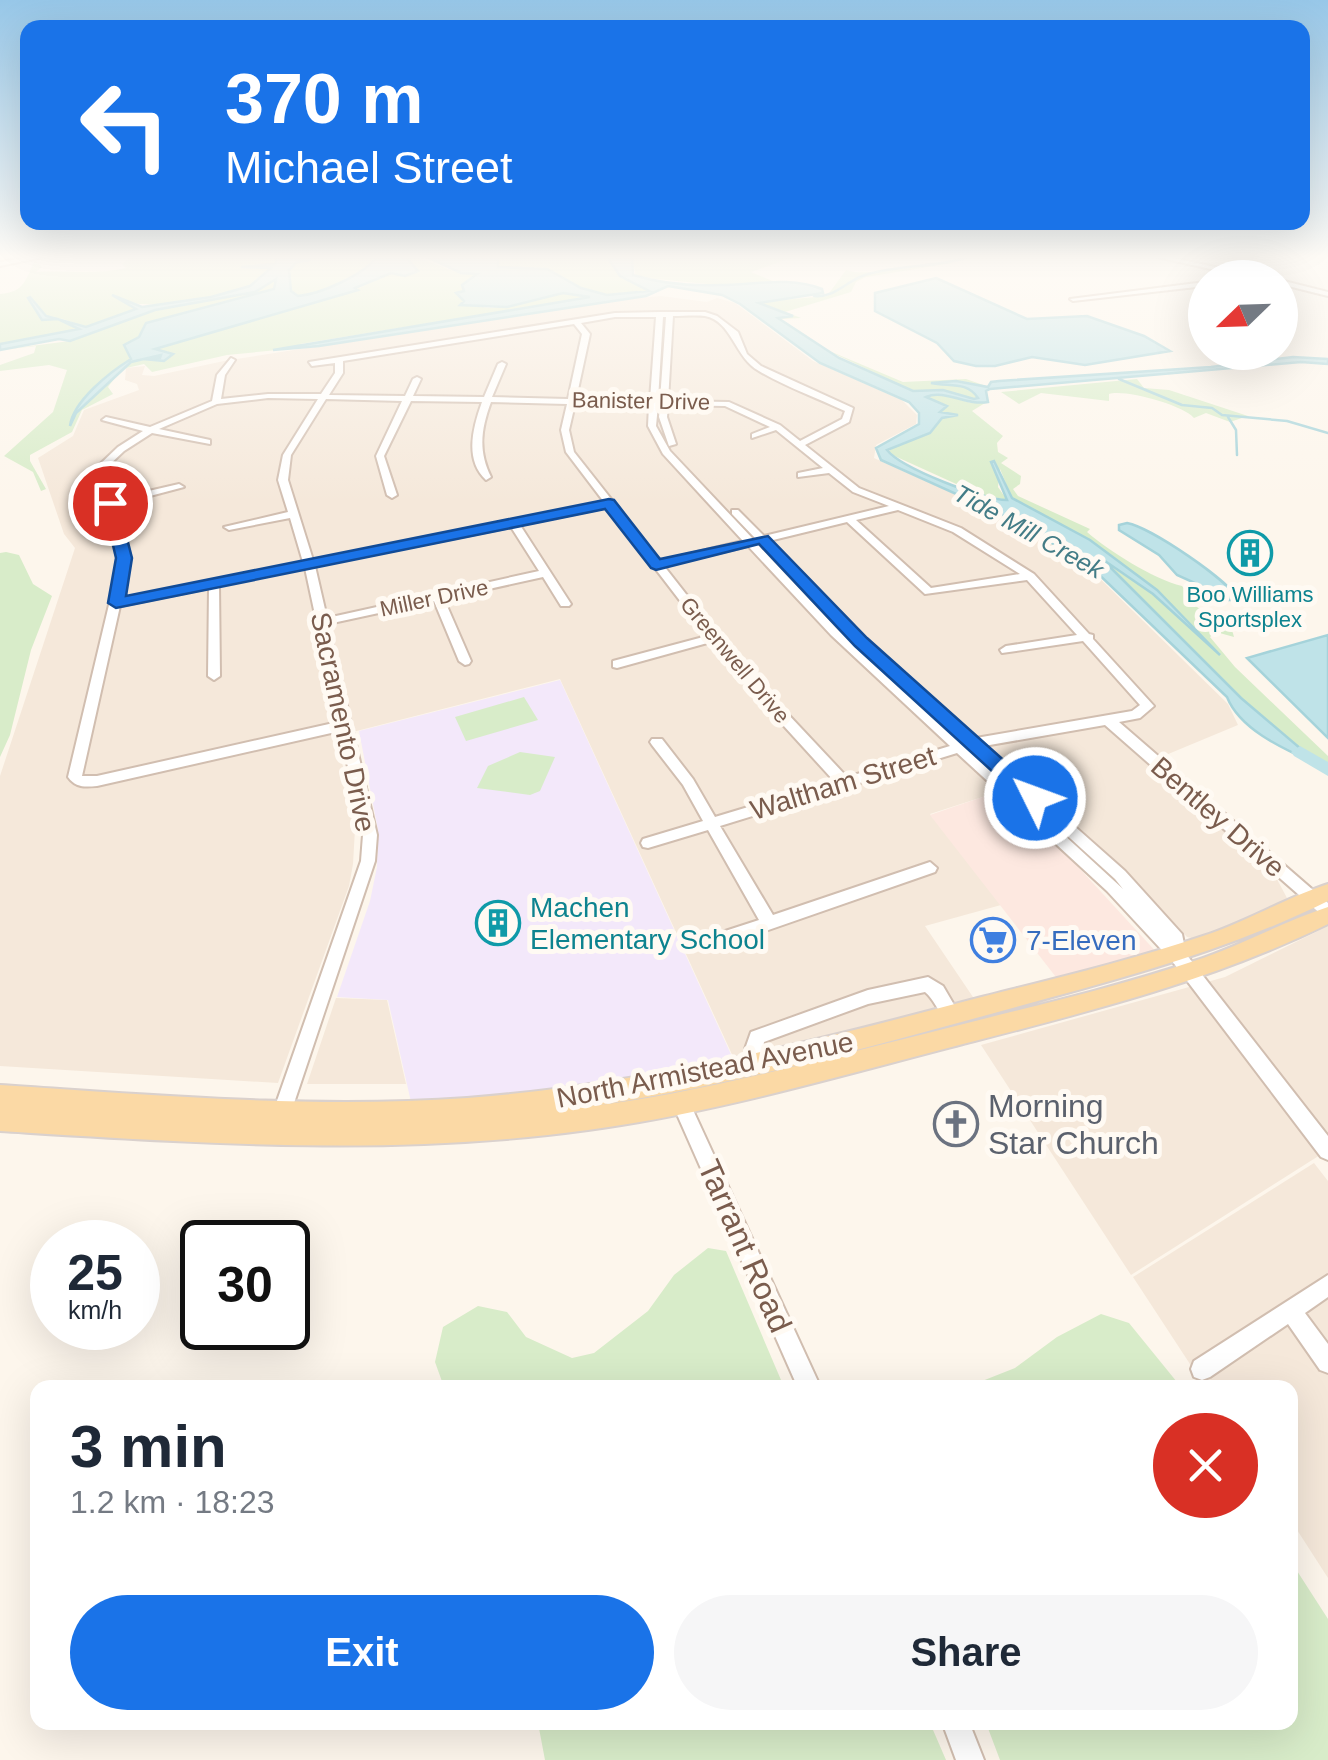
<!DOCTYPE html>
<html lang="en">
<head>
<meta charset="utf-8">
<style>
	body { margin:0; font-family:Arial,sans-serif; background:#f6f6f7; color:#1f2937; height:100vh; display:flex; flex-direction:column; font-size:38px; white-space:nowrap }
	* { box-sizing:border-box; margin:0 }
	p { font-size:32px; color:#747a83 }
	.icon { flex:none; width:55px; height:55px; fill:none; stroke:currentColor; stroke-width:2; stroke-linecap:round; stroke-linejoin:round }
	.map { position:relative; flex:1; overflow:hidden }
	.sheet { position:absolute; left:30px; top:1380px; width:1268px; height:350px; display:flex; flex-direction:column; background:#fff; border-radius:20px; box-shadow:0 10px 40px #0002 }
	.sheet>* { flex:none }
	.guide { position:absolute; left:20px; top:20px; width:1290px; height:210px; border-radius:20px; box-shadow:0 10px 40px #0002; background:#1a73e8; color:#fff; overflow:hidden }
	.needle { width:65px; rotate:247deg }
	.buttons { position:absolute; left:1188px; top:260px; display:grid; gap:20px }
	.buttons a { display:grid; place-items:center; width:110px; height:110px; border-radius:50%; background:#fff; box-shadow:0 10px 40px #0002; font-size:50px }
	.speed { position:absolute; left:30px; top:1220px; display:flex; gap:20px; font-size:50px; font-weight:700; text-align:center }
	.speed>* { display:grid; place-content:center; width:130px; height:130px; border-radius:50%; background:#fff; box-shadow:0 10px 40px #0002; line-height:1 }
	.speed small { font-size:25px; font-weight:400 }
	.speed .limit { border:5px solid #111; border-radius:15px; background:#fff; color:#111 }
	.pin { position:absolute; display:grid; place-items:center; width:85px; height:85px; color:#fff; margin:-42px; border:5px solid #fff; border-radius:50%; box-shadow:0 2px 10px #0007 }
	.me { position:absolute; width:110px; margin:-55px; rotate:312deg; stroke-linejoin:round; filter:drop-shadow(0 0 8px #0008) }
	.turn { display:flex; align-items:center; gap:35px; height:210px; padding:0 40px; font-size:45px }
	.turn .icon { width:130px; height:130px; stroke-width:2.5 }
	.turn b { display:block; font-size:70px; line-height:85px }
	.round { display:grid; place-items:center; flex:none; width:105px; height:105px; border-radius:52px; background:#f6f6f7 }
	.summary { display:flex; align-items:center; justify-content:space-between; height:170px; padding:0 40px }
	h1 { font-size:60px; font-weight:600; line-height:75px }
	.cta { display:flex; gap:20px; margin-top:auto; padding:20px 40px }
	.cta a { flex:1; height:115px; border-radius:60px; background:#1a73e8; color:#fff; font-size:40px; font-weight:600; line-height:115px; text-align:center }
	.cta a+a { background:#f6f6f7; color:#1f2937 }
	.map>svg:first-child { display:block }
</style>
</head>
<body>
<div class="map">
<svg width="1328" height="1760" viewBox="0 0 1328 1760">
	<rect width="100%" height="100%" fill="#fdf6ec"/>
	<path fill="#f5e8da" d="M 661,296 L 707,302 L 717,298 L 735,303 L 813,361 L 902,400 L 917,415 L 916,424 L 876,445 L 874,458 L 1004,516 L 1084,563 L 1228,704 L 1238,725 L 1149,762 L 1271,868 L 1287,898 L 1227,931 L 1200,940 L 1187,937 L 1112,857 L 1030,784 L 998,792 L 930,814 L 1001,905 L 925,926 L 977,1003 L 735,1061 L 560,679 L 337,736 L 355,829 L 353,864 L 349,886 L 278,1083 L 0,1066 L 0,776 L 75,548 L 64,534 L 38,458 L 73,436 L 84,410 L 139,390 L 137,384 L 125,380 L 126,368 L 145,366 L 142,375 L 154,376 L 224,361 L 604,301 Z
		M 1328,926 L 1328,1150 L 1131,1275 L 981,1045 L 1225,977 Z
		M 336,998 L 387,1000 L 406,1084 L 307,1084 Z
		M 1314,1163 L 1328,1181 L 1328,1578 L 1290,1519 L 1290,1388 L 1205,1387 L 1133,1277 Z"/>
	<path fill="#fde8e0" d="M 997,792 L 1069,857 L 1159,955 L 1059,981 L 930,815 Z"/>
	<path fill="#f3e8fa" d="M 560,680 L 734,1061 L 600,1086 L 411,1102 L 388,1000 L 337,997 L 370,901 L 377,867 L 378,830 L 359,731 Z"/>
	<path fill="#d8ecc9" d="M 130,257 L 277,257 L 279,260 C 270,269 262,279 250,285 C 228,297 146,311 127,301 L 136,309 L 86,327 L 60,318 L 82,328 L 0,344 L 0,294 C 25,292 25,280 35,260 L 42,267 L 36,272 C 64,270 97,275 126,268 L 122,264 Z
		M 297,257 L 377,257 C 362,277 323,293 298,296 L 291,291 L 289,270 L 299,262 Z
		M 406,257 C 432,257 451,277 477,273 L 466,281 L 465,290 L 456,294 C 497,331 547,280 591,297 L 300,344 L 319,346 L 227,355 L 152,372 L 144,364 L 122,369 C 135,359 148,355 165,355 L 145,359 L 164,361 L 168,351 L 157,353 L 154,349 L 355,290 L 391,273 L 405,276 L 417,270 Z
		M 498,257 L 607,257 L 617,272 L 649,291 L 607,295 L 581,288 L 547,269 L 498,267 Z
		M 632,257 L 794,257 L 751,272 L 775,282 L 718,285 L 636,277 Z
		M 953,263 L 866,277 L 856,282 L 851,292 L 785,312 L 801,318 L 778,319 L 789,315 L 758,302 L 827,296 L 846,270 C 872,279 919,259 953,263 Z
		M 276,279 L 274,289 L 146,323 L 139,337 L 124,345 L 130,359 C 111,371 73,402 70,425 L 76,413 L 120,371 L 108,387 L 113,394 L 82,410 L 72,432 L 30,455 L 30,461 L 46,489 L 41,491 L 33,472 L 4,456 L 53,412 L 67,370 L 49,365 L 0,371 L 0,365 L 34,353 L 36,346 L 0,350 L 70,341 L 155,310 L 255,292 Z
		M 820,347 L 903,382 L 966,379 L 989,387 L 956,381 L 935,385 C 951,384 971,383 978,399 L 975,399 L 943,390 L 913,391 Z
		M 1137,379 L 1144,388 L 1169,390 L 1248,416 L 1230,422 L 1206,413 L 1194,418 C 1183,405 1125,389 1109,394 L 1109,401 L 1041,393 L 1019,404 L 1001,392 Z
		M 937,393 L 971,403 L 985,403 L 972,411 L 1003,436 L 997,443 L 998,452 L 1008,458 L 1001,463 L 1021,476 L 1020,484 L 1013,489 L 1018,496 L 1090,529 L 1087,532 C 1109,551 1153,579 1182,586 C 1189,593 1189,601 1197,607 C 1213,619 1230,616 1234,637 L 1216,632 L 1210,637 L 1235,667 L 1328,756 L 1328,774 L 1281,747 L 1317,764 L 1241,698 L 1101,560 L 1153,594 L 1219,654 L 1157,590 L 1098,547 L 1012,498 L 1000,469 L 998,487 L 1007,500 L 976,493 L 888,453 L 894,444 L 930,433 L 942,418 L 957,416 L 940,412 L 943,404 L 926,397 Z
		M 6,552 L 19,555 L 33,584 L 52,596 L 31,650 L 10,735 L 0,757 L 0,553 Z
		M 524,697 L 538,720 L 466,741 L 455,717 Z
		M 520,752 L 555,757 L 540,791 L 530,795 L 477,788 L 488,766 Z
		M 708,1248 L 726,1251 L 784,1387 L 444,1387 L 435,1362 L 443,1327 L 478,1306 L 507,1312 L 526,1337 L 572,1358 L 594,1353 L 648,1311 L 674,1275 Z
		M 1101,1314 L 1129,1323 L 1181,1387 L 967,1387 L 1015,1368 L 1057,1337 Z
		M 1290,1560 L 1328,1619 L 1328,1760 L 1000,1760 L 986,1723 L 1290,1722 Z
		M 538,1723 L 930,1723 L 946,1760 L 545,1760 Z"/>
	<path fill="#bfe3e8" stroke="#a5d3da" stroke-width="2.5" d="M 277,257 L 311,260 L 297,262 L 289,270 L 291,291 L 298,296 C 321,294 363,275 377,257 L 406,257 L 418,271 L 405,276 L 391,273 L 355,288 L 358,290 L 155,349 L 173,354 L 164,361 L 143,359 L 160,358 L 161,355 L 131,362 L 76,413 L 70,426 C 73,401 110,372 131,359 L 124,345 L 139,337 L 146,323 L 274,289 L 276,279 L 255,292 L 155,310 L 70,341 L 59,339 L 0,350 L 0,344 L 79,329 L 58,319 L 42,320 L 28,298 L 30,297 L 46,316 L 86,327 L 136,309 L 112,295 L 142,307 L 211,297 L 250,286 L 271,268 L 241,267 L 275,264 Z
		M 427,257 L 498,257 L 498,267 L 547,269 L 581,288 L 607,295 L 649,291 L 620,276 L 607,257 L 632,257 L 633,275 C 659,283 692,286 719,285 C 754,285 789,276 822,289 L 823,293 L 759,303 L 793,316 L 778,318 L 839,358 L 913,391 L 943,390 L 974,399 L 978,398 C 967,381 949,387 931,383 L 956,381 L 988,387 L 991,382 L 999,381 L 1211,367 L 1293,357 L 1328,359 L 1328,364 L 1301,362 L 990,389 L 986,391 L 988,402 C 966,406 945,389 926,397 L 947,406 L 940,412 L 958,415 L 942,418 L 930,433 L 887,450 C 901,468 983,500 1007,500 L 991,462 L 994,461 L 1012,498 L 1090,540 L 1157,590 L 1220,655 L 1153,594 L 1102,559 L 1241,698 L 1321,766 C 1289,751 1241,732 1227,697 L 1088,564 L 1007,517 L 881,460 L 876,448 L 919,424 L 919,413 L 909,402 L 820,363 L 740,304 L 722,295 L 668,286 L 646,296 L 319,346 L 273,350 L 590,297 L 563,293 L 507,307 L 460,305 L 464,301 L 456,293 L 464,291 L 462,285 L 477,274 L 461,273 Z
		M 936,278 L 1027,319 L 1087,316 L 1144,336 L 1170,351 L 1085,365 L 1032,357 L 995,366 L 976,366 L 954,361 L 937,343 L 875,311 L 875,293 Z
		M 1127,523 C 1152,528 1228,580 1239,600 L 1222,600 L 1206,588 L 1177,575 L 1159,555 L 1119,530 L 1119,525 Z
		M 1328,635 L 1328,738 L 1247,658 Z"/>
	<g fill="none" stroke-linecap="round" stroke-linejoin="round">
		<path stroke="#a5d3da" stroke-width="2.5" d="M 814,296 C 835,298 846,281 865,275 C 899,264 935,268 969,257
			M 1119,379 L 1182,405 L 1212,408 L 1222,415 L 1287,421 L 1328,433
			M 1228,417 L 1236,430 L 1237,455"/>
		<path fill="#bfe3e8" fill-rule="evenodd" d="M 1300,746 L 1328,762 L 1328,776 L 1294,756 L 1291,752 Z"/>
		<defs>
			<path id="minor" d="M 30,257 L 43,257 L 0,266 L 0,262 Z
				M 1157,257 L 1169,257 L 1266,278 L 1251,278 Z
				M 1280,280 L 1328,292 L 1328,296 L 1280,284 Z
				M 1205,282 L 1205,286 L 1073,301 L 1070,299 Z
				M 660,312 L 705,312 L 717,316 L 738,332 L 747,354 L 761,366 L 853,408 L 849,422 L 805,445 L 859,488 L 961,528 L 1034,574 L 1089,634 L 1093,635 L 1093,639 L 1154,706 L 1140,718 L 1119,722 L 1328,903 L 1328,918 L 1323,916 L 1105,725 L 984,746 L 1125,871 L 1182,934 L 1186,954 L 1328,1136 L 1328,1160 L 1321,1157 L 1172,961 L 1107,891 L 957,753 L 720,826 L 773,915 L 930,862 L 937,868 L 935,872 L 731,943 L 725,944 L 719,943 L 717,938 L 719,933 L 759,920 L 708,830 L 648,848 L 643,847 L 641,843 L 643,839 L 703,821 L 683,785 L 652,745 L 650,742 L 652,739 L 662,739 L 693,779 L 715,817 L 834,781 L 732,669 L 711,642 L 617,668 L 613,667 L 613,661 L 707,636 L 608,507 L 520,525 L 571,604 L 569,606 L 561,606 L 543,577 L 444,599 L 471,661 L 469,664 L 465,665 L 459,661 L 434,601 L 328,624 L 377,835 L 375,861 L 289,1118 L 286,1124 L 280,1127 L 274,1124 L 271,1118 L 361,861 L 363,835 L 340,731 L 97,786 C 85,787 76,788 68,777 L 118,567 L 118,547 L 96,468 L 118,447 L 143,431 L 102,420 L 106,417 L 150,427 L 212,401 L 217,375 L 231,358 L 235,360 L 225,375 L 221,399 L 268,394 L 321,394 L 335,373 L 335,363 L 312,366 L 309,362 L 615,313 ZM 673,316 C 683,316 695,315 705,316 C 732,321 735,358 759,371 C 786,387 817,398 845,411 L 842,419 L 800,441 L 780,425 L 729,402 L 668,401 ZM 615,317 L 656,317 L 650,400 L 576,399 L 590,334 L 581,323 ZM 663,317 L 666,317 L 660,400 L 658,400 ZM 574,324 L 582,334 L 568,399 L 492,397 L 506,364 L 502,362 L 498,364 L 484,397 L 413,396 L 421,379 L 417,377 L 413,379 L 405,396 L 329,395 L 343,373 L 343,361 ZM 268,398 L 318,399 L 283,455 L 278,480 L 288,512 L 224,527 L 229,530 L 290,518 L 303,562 L 121,599 C 131,555 128,547 116,505 L 184,487 L 179,484 L 114,499 L 106,468 L 124,451 L 152,433 L 210,444 L 210,440 L 159,429 L 217,404 ZM 326,399 L 402,401 L 376,456 L 387,495 L 392,498 L 397,495 L 384,456 L 411,401 L 482,402 C 473,427 464,460 486,480 L 491,477 C 478,451 481,429 491,402 L 567,404 L 561,430 L 566,452 L 604,502 L 313,560 L 288,480 L 291,455 ZM 575,404 L 649,405 L 648,426 L 663,454 L 743,541 L 660,561 L 574,452 L 569,430 ZM 658,405 L 660,405 L 659,417 L 669,446 L 676,444 L 667,417 L 668,405 L 725,406 L 770,427 L 752,434 L 752,438 L 776,430 L 823,468 L 798,473 L 798,477 L 829,473 L 853,492 L 889,506 L 764,536 L 738,510 L 732,510 L 732,514 L 755,538 L 753,539 L 670,451 L 656,426 ZM 898,510 L 953,532 L 1020,574 L 931,588 L 856,520 ZM 847,522 L 925,594 L 1027,580 L 1077,635 L 1006,646 L 1000,650 L 1002,653 L 1083,641 L 1140,705 L 1132,711 L 976,738 L 865,640 L 769,541 ZM 511,527 L 539,571 L 327,618 L 315,566 ZM 760,543 L 857,644 L 964,742 L 839,631 L 757,544 ZM 748,546 L 831,635 L 950,746 L 847,777 L 740,663 L 664,566 ZM 305,568 L 338,722 L 97,776 L 82,776 L 120,606 L 209,588 L 208,676 L 214,680 L 220,676 L 219,585 ZM 971,748 L 1115,879 L 1123,889 L 970,749 Z
				M 928,977 L 943,986 L 960,1015 L 958,1020 C 941,1025 937,1001 925,992 L 868,1004 L 764,1042 L 763,1049 L 768,1064 L 765,1070 L 759,1072 L 753,1070 L 745,1049 L 751,1032 L 868,990 Z
				M 681,1094 L 687,1097 L 821,1388 L 798,1388 L 672,1103 L 675,1097 Z
				M 1328,1275 L 1328,1297 L 1305,1313 L 1328,1344 L 1328,1373 L 1320,1370 L 1288,1324 L 1210,1377 L 1202,1380 L 1194,1377 L 1191,1369 L 1194,1361 Z
				M 942,1722 L 969,1722 L 984,1760 L 956,1760 Z"/>
			<path id="major" d="M 1328,884 L 1328,901 C 1223,953 1111,981 998,1012 C 859,1050 720,1089 577,1108 C 693,1095 807,1063 920,1035 C 1012,1011 1104,991 1194,961 C 1240,946 1282,922 1328,907 L 1328,924 C 1212,981 1088,1012 963,1044 C 839,1076 715,1113 588,1130 C 393,1157 196,1143 0,1131 L 0,1107 L 8,1108 L 0,1107 L 0,1085 C 155,1095 311,1109 467,1098 C 638,1085 805,1044 970,1000 C 1048,980 1126,962 1203,936 C 1246,922 1285,898 1328,884 Z"/>
		</defs>
		<use href="#minor" stroke="#d1beb0" stroke-width="4"/>
		<use href="#major" stroke="#dad1cd" stroke-width="4"/>
		<use href="#minor" fill="#fff" fill-rule="evenodd"/>
		<use href="#major" fill="#fbd9a5" fill-rule="evenodd"/>
	</g>
	<linearGradient id="sky" x2="0" y2="1"><stop stop-color="#97c7e8"/><stop offset="0.51" stop-color="#fefbf6"/><stop offset="1" stop-color="#fefbf6" stop-opacity="0"/></linearGradient>
	<rect width="1328" height="503" fill="url(#sky)"/>
	<path fill="#1a73e8" stroke="#114b97" stroke-width="2.5" d="M 110,499 L 118,503 L 132,558 L 126,596 L 609,499 L 614,500 L 660,559 L 768,536 L 867,638 L 1046,798 L 1042,804 L 1028,804 L 855,646 L 759,544 L 656,570 L 651,568 L 605,509 L 116,608 L 108,603 L 116,558 L 103,503 Z"/>
	<defs>
		<symbol id="building-ring" viewBox="-11 -11 22 22"><circle r="9.5" fill="#fffaf3" stroke="#0f9aa8" stroke-width="1.5"/><path d="M-4-6H4V6H1V3H-1V6H-4ZM-2.5-4.3h1.7v1.8h-1.7ZM.8-4.3h1.7v1.8H.8ZM-2.5-1h1.7V.8h-1.7ZM.8-1h1.7V.8H.8Z" fill="#0f9aa8"/></symbol>
		<symbol id="supermarket-ring" viewBox="-11 -11 22 22"><circle r="9.5" fill="#fffaf3" stroke="#3f7fe0" stroke-width="1.5"/><path d="M-6-5.5h2.5l.6 2H6L4.5 2H-2.5L-4.4-4H-6ZM-1.5 3.2a1.3 1.3 0 1 0 .1 0ZM3 3.2a1.3 1.3 0 1 0 .1 0Z" fill="#3f7fe0"/></symbol>
		<symbol id="church-ring" viewBox="-11 -11 22 22"><circle r="9.5" fill="#fffaf3" stroke="#6b7280" stroke-width="1.5"/><path d="M-1.2-6h2.4v3.5h3.3v2.4h-3.3V6h-2.4V-.1h-3.3v-2.4h3.3Z" fill="#6b7280"/></symbol>
	</defs>
	<g fill-rule="evenodd">
		<use href="#building-ring" x="1225" y="528" width="50" height="50"/>
		<use href="#building-ring" x="473" y="898" width="50" height="50"/>
		<use href="#supermarket-ring" x="968" y="915" width="50" height="50"/>
		<use href="#church-ring" x="931" y="1099" width="50" height="50"/>
	</g>
	<g text-anchor="middle" dominant-baseline="central" stroke-width="10" stroke-linejoin="round" paint-order="stroke">
		<g font-size="22" fill="#7a5c4d" stroke="#fffaf3">
			<text transform="translate(641 401) rotate(1)">Banister Drive</text>
			<text transform="translate(434 598) rotate(-12)">Miller Drive</text>
			<text transform="translate(735 660) rotate(50)">Greenwell Drive</text>
		</g>
		<g font-size="22" fill="#0d838f" stroke="#fffaf3">
			<text x="1250" y="594">Boo Williams<tspan x="1250" dy="25">Sportsplex</tspan></text>
		</g>
		<g font-size="25" font-style="italic" fill="#437c86" stroke="#fffaf3">
			<text transform="translate(1029 531) rotate(29)">Tide Mill Creek</text>
		</g>
		<g font-size="28" fill="#7a5c4d" stroke="#fffaf3">
			<text transform="translate(343 722) rotate(78)">Sacramento Drive</text>
			<text transform="translate(843 783) rotate(-17)">Waltham Street</text>
			<text transform="translate(1218 817) rotate(41)">Bentley Drive</text>
			<text transform="translate(705 1070) rotate(-11)">North Armistead Avenue</text>
		</g>
		<g font-size="28" fill="#0d838f" stroke="#fffaf3" text-anchor="start">
			<text x="530" y="907">Machen<tspan x="530" dy="32">Elementary School</tspan></text>
		</g>
		<g font-size="28" fill="#366cbe" stroke="#fffaf3" text-anchor="start">
			<text x="1026" y="940">7-Eleven</text>
		</g>
		<g font-size="32" fill="#5b616d" stroke="#fffaf3" text-anchor="start">
			<text x="988" y="1106">Morning<tspan x="988" dy="37">Star Church</tspan></text>
		</g>
		<g font-size="32" fill="#7a5c4d" stroke="#fffaf3">
			<text transform="translate(745 1246) rotate(66)">Tarrant Road</text>
		</g>
	</g>
</svg>
<div class="buttons">
<a><svg class="needle" viewBox="-14 -14 28 28"><path d="M0-13l5 13h-10z" fill="#e53935"/><path d="M0 13l5-13h-10z" fill="#747a83"/></svg></a>
</div>
<div class="speed"><div>25<small>km/h</small></div><div class="limit">30</div></div>
<div class="pin" style="left:110px;top:503px;background:#d93025"><svg class="icon" aria-label="arrive" viewBox="0 0 24 24"><path d="M6 21V4h12l-3 4 3 4H6"/></svg></div>
<svg class="me" style="left:1035px;top:798px" viewBox="-20 -20 40 40"><circle r="17" fill="#1a73e8" stroke="#fff" stroke-width="3"/><path d="M0-11L8 9 0 5-8 9z" fill="#fff"/></svg>
<div class="guide">
<div class="turn"><svg class="icon" aria-label="left" viewBox="0 0 24 24"><path d="M17 20v-9H6M10 6l-5 5 5 5"/></svg><div><b>370 m</b>Michael Street</div></div>
</div>
<section class="sheet">
<div class="summary"><div><h1>3 min</h1><p>1.2 km · 18:23</p></div><a class="round" style="background:#d93025;color:#fff"><svg class="icon" aria-label="close" viewBox="0 0 24 24"><path d="M6 6l12 12M18 6L6 18"/></svg></a></div>
<div class="cta"><a>Exit</a><a>Share</a></div>
</section>
</div>
</body>
</html>
